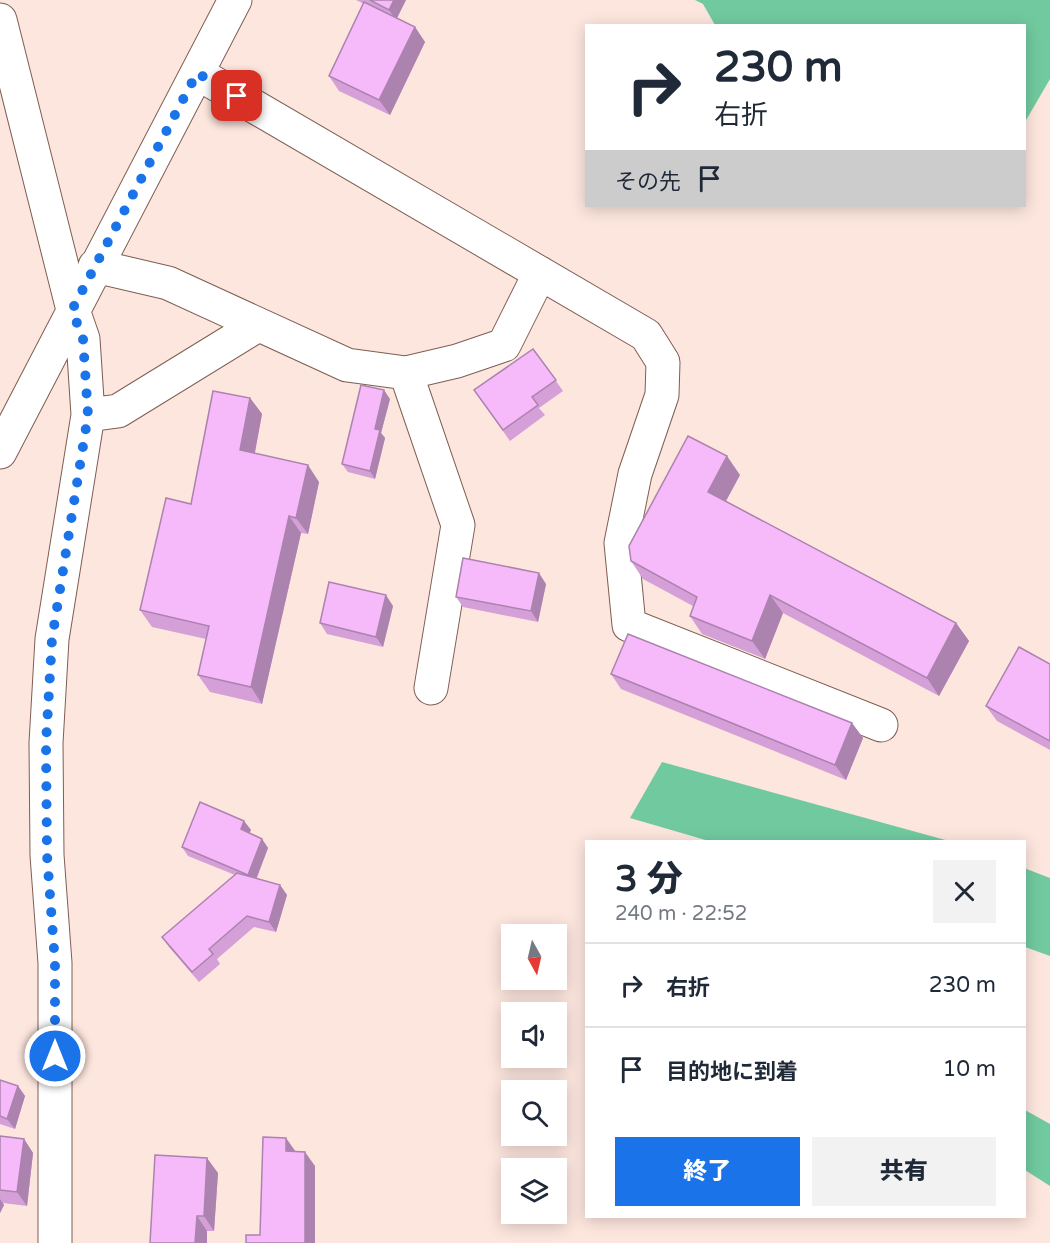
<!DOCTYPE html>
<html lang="ja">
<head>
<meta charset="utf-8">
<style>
	body { margin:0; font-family:"Varela Round","Noto Sans JP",sans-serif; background:#f2f2f3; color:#1f2937; height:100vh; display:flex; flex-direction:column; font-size:22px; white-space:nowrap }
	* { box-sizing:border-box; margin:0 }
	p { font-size:20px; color:#747a83 }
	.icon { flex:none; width:33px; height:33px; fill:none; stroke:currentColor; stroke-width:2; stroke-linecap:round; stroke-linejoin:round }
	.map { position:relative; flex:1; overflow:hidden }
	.sheet { position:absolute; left:585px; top:840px; width:441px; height:378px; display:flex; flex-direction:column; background:#fff; border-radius:0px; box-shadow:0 3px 15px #0003 }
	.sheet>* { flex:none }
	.guide { position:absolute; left:585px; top:24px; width:441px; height:183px; border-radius:0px; box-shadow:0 3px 15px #0003; background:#fff; color:#1f2937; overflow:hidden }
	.needle { width:39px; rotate:172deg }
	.fabs { position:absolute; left:501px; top:924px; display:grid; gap:12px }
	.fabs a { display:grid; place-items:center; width:66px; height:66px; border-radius:0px; background:#fff; box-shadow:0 3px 15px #0003; font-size:30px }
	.pin { position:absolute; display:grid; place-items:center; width:51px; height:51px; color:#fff; margin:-26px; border-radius:12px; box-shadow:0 3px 9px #0006 }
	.me { position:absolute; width:66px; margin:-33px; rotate:0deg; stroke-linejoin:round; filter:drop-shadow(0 0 4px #0008) }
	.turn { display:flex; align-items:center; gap:21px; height:126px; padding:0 30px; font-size:27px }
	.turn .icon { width:78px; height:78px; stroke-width:2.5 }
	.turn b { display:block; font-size:42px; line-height:51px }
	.then { display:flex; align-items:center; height:57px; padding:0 30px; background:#0003; gap:12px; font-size:22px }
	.round { display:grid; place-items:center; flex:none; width:63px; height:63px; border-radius:0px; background:#f2f2f3 }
	.summary { display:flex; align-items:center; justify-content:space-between; height:102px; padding:0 30px }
	h1 { font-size:36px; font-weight:800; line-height:45px }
	.action { display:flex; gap:12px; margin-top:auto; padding:12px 30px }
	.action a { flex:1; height:69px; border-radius:0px; background:#1a73e8; color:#fff; font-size:24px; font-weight:800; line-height:69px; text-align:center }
	.action a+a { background:#f2f2f3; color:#1f2937 }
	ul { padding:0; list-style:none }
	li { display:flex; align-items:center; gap:18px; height:84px; padding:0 30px; border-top:2px solid #e0e1e3 }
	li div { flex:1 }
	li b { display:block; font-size:22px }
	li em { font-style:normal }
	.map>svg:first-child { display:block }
</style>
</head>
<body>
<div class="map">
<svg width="1050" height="1243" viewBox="0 0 1050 1243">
	<rect width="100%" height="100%" fill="#fde6de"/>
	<path fill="#71ca9f" d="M 695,0 L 1050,0 L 1050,79 L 1025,122 L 1024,26 L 715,25 L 703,4 Z
		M 662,762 L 949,841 L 709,841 L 630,818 Z
		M 1024,868 L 1050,878 L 1050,956 L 1025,947 Z
		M 1025,1110 L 1050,1124 L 1050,1186 L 1025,1170 Z"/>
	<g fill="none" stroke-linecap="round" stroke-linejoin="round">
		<defs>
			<path id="minor" d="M 0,20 L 73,310 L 83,339 L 88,415 L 52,639 L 46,743 L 47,855 L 55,963 L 55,1243
				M 197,73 L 646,335 L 663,362 L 662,395 L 635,474 L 621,543 L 629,625 L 881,725
				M 95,266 L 168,283 L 347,365 L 406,373 L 457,361 L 504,345 L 540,273
				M 406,373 L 458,525 L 431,688
				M 88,415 L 118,411 L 258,325
				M 0,452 L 235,0"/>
		</defs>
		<use href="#minor" stroke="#7e5e53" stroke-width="35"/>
		<use href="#minor" stroke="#fff" stroke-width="33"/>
	</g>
	<path fill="#d4a0d7" d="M 356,0 L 406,0 L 397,18 L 415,27 L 425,42 L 390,115 L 339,91 L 329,76 L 364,4 Z
		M 533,349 L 563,391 L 539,408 L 545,415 L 510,441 L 474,390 Z
		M 250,398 L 262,414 L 255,453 L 319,482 L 308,534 L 301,533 L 262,704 L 210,692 L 198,675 L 206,639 L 152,627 L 140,610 L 191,504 Z
		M 390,399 L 381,433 L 385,438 L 375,479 L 348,472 L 342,464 Z
		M 740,475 L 726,501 L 956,623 L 969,641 L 939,696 L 783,613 L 765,659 L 702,634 L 690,616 L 693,606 L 643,579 L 631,561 Z
		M 546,584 L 538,622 L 463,607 L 456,597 Z
		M 393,606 L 383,647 L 327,634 L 320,623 Z
		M 1050,664 L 1050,750 L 997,721 L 986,706 Z
		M 611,674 L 852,723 L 863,738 L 846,780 L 621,689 Z
		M 244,821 L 251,830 L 249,833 L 262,839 L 268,848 L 257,878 L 280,885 L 287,895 L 276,932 L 254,927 L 217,959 L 220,964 L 199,982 L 169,947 L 162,937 L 235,875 L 188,856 L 182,847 Z
		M 0,1080 L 18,1086 L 25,1096 L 15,1129 L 0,1124 Z
		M 0,1136 L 24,1139 L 33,1153 L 27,1206 L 3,1203 L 4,1205 L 0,1213 Z
		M 218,1173 L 214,1231 L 207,1231 L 150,1243 Z"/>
	<path fill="#ac82af" d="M 394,0 L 406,0 L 396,20 L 389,10 Z
		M 415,27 L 425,42 L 390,115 L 379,100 Z
		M 384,390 L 390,399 L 381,433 L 385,438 L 375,479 L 370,471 L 375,429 Z
		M 250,398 L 262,414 L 252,467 L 240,450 Z
		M 727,456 L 740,475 L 721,510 L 708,492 Z
		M 308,465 L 319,482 L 308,534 L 296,518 Z
		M 289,516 L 301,533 L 262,704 L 251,687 Z
		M 539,573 L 546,584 L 538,622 L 531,611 Z
		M 386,595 L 393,606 L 383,647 L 376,637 Z
		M 770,595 L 783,613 L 765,659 L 752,641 Z
		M 956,623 L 969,641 L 939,696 L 927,678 Z
		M 852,723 L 863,738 L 846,780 L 835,765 Z
		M 244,821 L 251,830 L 247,838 L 241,829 Z
		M 262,839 L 268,848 L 254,884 L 248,875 Z
		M 280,885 L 287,895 L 276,932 L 269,922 Z
		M 18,1086 L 25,1096 L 15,1129 L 7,1119 Z
		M 286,1138 L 296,1152 L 286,1151 Z
		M 24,1139 L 33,1153 L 27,1206 L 17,1192 Z
		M 305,1152 L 315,1166 L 315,1243 L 305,1243 Z
		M 207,1158 L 218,1173 L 214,1231 L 204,1216 Z
		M 0,1199 L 4,1205 L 0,1213 Z
		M 197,1216 L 207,1231 L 207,1243 L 195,1243 Z"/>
	<path fill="#f6bafa" stroke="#ac82af" stroke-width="1.5" d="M 370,0 L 394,0 L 389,10 Z
		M 364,2 L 415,27 L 379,100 L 329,76 Z
		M 533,349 L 556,380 L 532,397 L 538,405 L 503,430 L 474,390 Z
		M 361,385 L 384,390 L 375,429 L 380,430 L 370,471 L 342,464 Z
		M 213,391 L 250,398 L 240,450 L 308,465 L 296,518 L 289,516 L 251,687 L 198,675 L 209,626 L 140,610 L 166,498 L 191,504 Z
		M 688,436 L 727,456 L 708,492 L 956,623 L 927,678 L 770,595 L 752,641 L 690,616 L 697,597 L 631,561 L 629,546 Z
		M 463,558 L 539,573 L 531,611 L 456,597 Z
		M 329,582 L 386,595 L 376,637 L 320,623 Z
		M 628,634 L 852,723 L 835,765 L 611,674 Z
		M 1019,647 L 1050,664 L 1050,741 L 986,706 Z
		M 200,802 L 244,821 L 241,829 L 262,839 L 248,875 L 182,847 Z
		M 237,873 L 280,885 L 269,922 L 247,916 L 209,949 L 213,954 L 192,972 L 162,937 Z
		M 0,1080 L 18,1086 L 7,1119 L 0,1116 Z
		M 0,1136 L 24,1139 L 17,1192 L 0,1190 Z
		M 263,1137 L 286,1138 L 286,1151 L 305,1152 L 305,1243 L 246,1243 L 246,1235 L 260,1235 Z
		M 155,1155 L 207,1158 L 204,1216 L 197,1216 L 195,1243 L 150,1243 Z"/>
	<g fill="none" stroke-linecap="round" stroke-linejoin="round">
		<path stroke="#1a73e8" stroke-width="10" stroke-dasharray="0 18" d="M 55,1056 L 55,963 L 47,855 L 46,743 L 52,639 L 88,415 L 83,339 L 72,310 L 197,73 L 237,96"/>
	</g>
</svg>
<div class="fabs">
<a><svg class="needle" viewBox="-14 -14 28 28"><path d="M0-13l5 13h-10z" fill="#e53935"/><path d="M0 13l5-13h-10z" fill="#747a83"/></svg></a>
<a><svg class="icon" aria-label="sound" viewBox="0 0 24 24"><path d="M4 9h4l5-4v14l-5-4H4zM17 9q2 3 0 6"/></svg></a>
<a><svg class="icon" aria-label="search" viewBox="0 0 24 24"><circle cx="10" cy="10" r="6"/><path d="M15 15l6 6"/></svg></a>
<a><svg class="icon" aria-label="layers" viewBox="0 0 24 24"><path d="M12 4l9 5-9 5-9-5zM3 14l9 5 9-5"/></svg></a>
</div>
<div class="pin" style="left:237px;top:96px;background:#d93025"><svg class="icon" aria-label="arrive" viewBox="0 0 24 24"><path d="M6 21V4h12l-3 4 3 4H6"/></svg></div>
<svg class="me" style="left:55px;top:1056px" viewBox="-20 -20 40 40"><circle r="17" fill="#1a73e8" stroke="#fff" stroke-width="3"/><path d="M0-11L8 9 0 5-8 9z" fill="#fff"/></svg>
<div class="guide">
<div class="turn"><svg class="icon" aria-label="right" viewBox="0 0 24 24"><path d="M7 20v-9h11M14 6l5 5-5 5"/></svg><div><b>230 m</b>右折</div></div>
<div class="then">その先<svg class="icon" aria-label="arrive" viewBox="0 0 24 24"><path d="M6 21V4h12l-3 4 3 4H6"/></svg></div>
</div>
<section class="sheet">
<div class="summary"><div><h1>3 分</h1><p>240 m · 22:52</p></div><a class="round"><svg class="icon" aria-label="close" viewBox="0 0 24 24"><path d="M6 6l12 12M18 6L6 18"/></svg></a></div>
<ul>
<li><svg class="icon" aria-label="right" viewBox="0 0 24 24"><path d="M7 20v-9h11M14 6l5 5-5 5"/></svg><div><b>右折</b></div><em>230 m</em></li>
<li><svg class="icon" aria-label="arrive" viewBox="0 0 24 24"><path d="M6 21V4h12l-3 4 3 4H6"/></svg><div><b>目的地に到着</b></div><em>10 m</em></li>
</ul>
<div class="action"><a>終了</a><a>共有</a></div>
</section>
</div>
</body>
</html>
